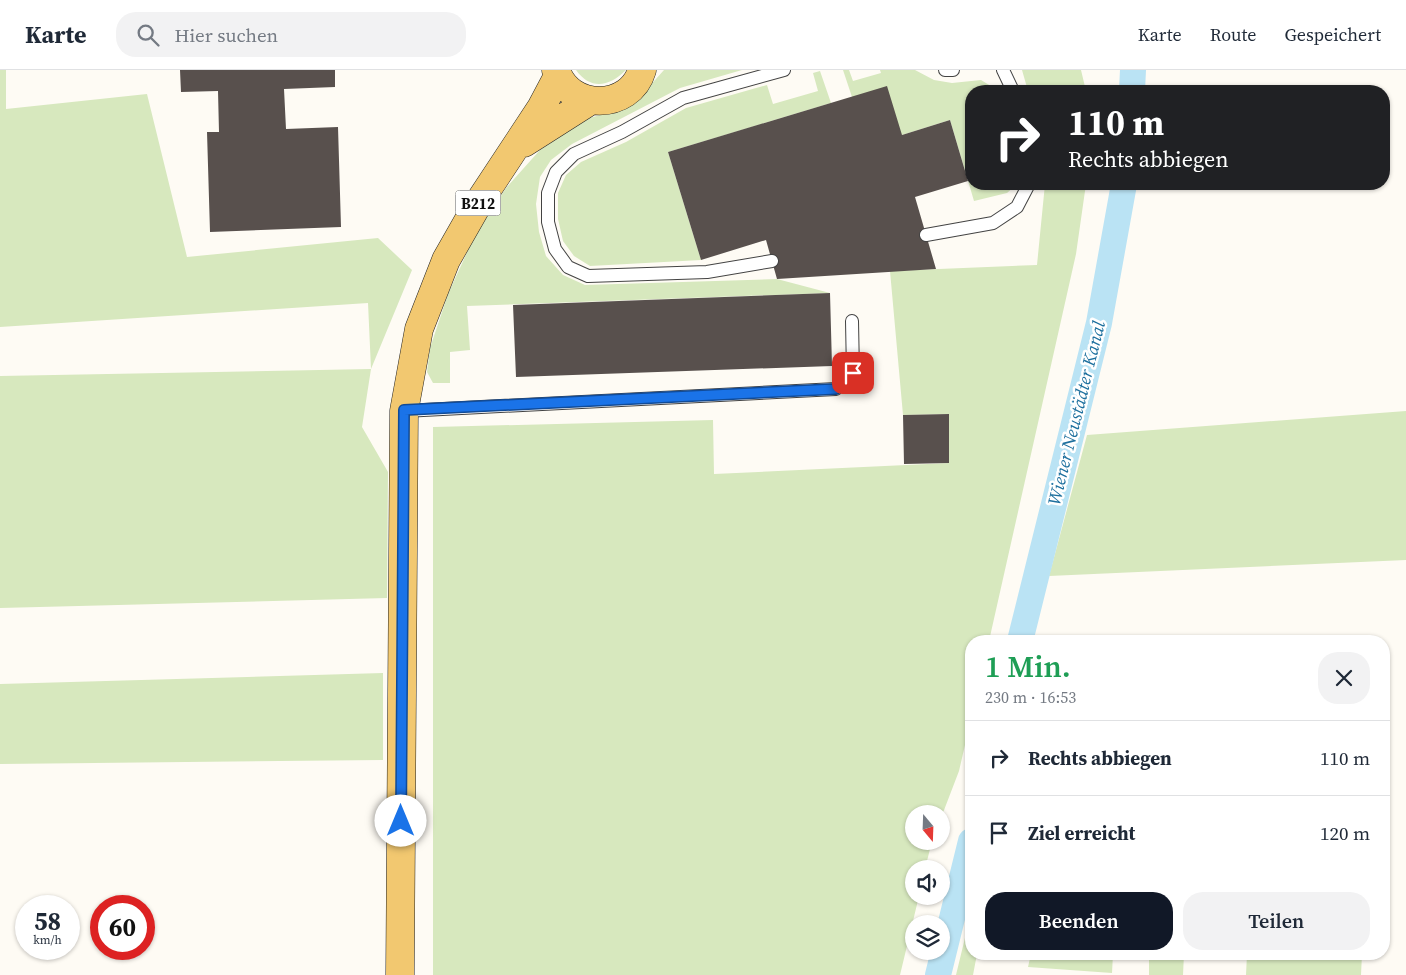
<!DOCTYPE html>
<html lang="de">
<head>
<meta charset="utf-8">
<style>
	body { margin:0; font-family:"Source Serif 4",serif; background:#f2f2f3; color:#1f2937; height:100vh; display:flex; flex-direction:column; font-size:19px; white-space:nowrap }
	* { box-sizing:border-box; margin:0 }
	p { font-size:16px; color:#747a83 }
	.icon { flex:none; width:28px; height:28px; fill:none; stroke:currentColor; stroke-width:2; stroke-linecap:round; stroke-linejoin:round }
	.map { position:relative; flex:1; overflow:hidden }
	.details { position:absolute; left:965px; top:565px; width:425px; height:325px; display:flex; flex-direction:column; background:#fff; border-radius:20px; box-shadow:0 1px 4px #0004 }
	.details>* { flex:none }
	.banner { position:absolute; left:965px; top:15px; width:425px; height:105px; border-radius:20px; box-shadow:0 1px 4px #0004; background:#202124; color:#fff; overflow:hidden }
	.needle { width:32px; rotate:161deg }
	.controls { position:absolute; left:905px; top:735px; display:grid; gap:10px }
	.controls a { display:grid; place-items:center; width:45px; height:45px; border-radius:50%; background:#fff; box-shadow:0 1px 4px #0004; font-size:25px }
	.speed { position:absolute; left:15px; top:825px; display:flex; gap:10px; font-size:25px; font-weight:700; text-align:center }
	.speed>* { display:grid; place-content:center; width:65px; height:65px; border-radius:50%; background:#fff; box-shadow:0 1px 4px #0004; line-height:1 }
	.speed small { font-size:12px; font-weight:400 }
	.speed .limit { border:8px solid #d22; background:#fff; color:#111 }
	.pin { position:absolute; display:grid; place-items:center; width:42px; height:42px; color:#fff; margin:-21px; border-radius:10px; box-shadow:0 2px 8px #0006 }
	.me { position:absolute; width:55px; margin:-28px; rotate:0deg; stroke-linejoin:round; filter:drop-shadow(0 0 4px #0008) }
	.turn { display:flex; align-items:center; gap:18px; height:105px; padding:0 20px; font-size:22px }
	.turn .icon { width:65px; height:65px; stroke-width:2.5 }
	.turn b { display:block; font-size:35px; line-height:42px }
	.round { display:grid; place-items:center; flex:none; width:52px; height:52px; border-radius:20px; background:#f2f2f3 }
	.summary { display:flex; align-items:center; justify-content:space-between; height:85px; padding:0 20px }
	h1 { font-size:30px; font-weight:600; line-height:38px; color:#1e9e55 }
	.cta { display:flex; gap:10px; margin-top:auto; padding:10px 20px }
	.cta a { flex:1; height:58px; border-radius:20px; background:#111827; color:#fff; font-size:20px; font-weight:600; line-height:58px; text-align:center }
	.cta a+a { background:#f2f2f3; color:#1f2937 }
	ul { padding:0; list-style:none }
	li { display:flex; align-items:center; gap:15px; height:75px; padding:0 20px; border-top:1px solid #e0e1e3 }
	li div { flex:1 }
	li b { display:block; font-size:19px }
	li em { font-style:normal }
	header { display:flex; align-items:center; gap:30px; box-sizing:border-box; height:70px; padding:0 25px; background:#fff; border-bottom:1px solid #e0e1e3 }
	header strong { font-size:24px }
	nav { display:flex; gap:28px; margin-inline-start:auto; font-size:18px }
	.search { width:350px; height:45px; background:#f2f2f3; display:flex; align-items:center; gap:12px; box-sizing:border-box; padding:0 18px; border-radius:20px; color:#747a83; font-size:19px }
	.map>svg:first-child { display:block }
</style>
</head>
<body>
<header>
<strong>Karte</strong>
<div class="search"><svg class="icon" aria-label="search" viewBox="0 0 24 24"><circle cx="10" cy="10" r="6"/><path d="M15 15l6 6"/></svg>Hier suchen</div>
<nav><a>Karte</a><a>Route</a><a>Gespeichert</a></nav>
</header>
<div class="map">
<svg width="1406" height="905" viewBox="0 0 1406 905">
	<rect width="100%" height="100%" fill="#fefbf4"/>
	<path fill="#d7e8be" d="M 0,0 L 6,0 L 6,39 L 147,24 L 187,187 L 378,168 L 412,200 L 371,299 L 362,357 L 388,402 L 387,528 L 0,538 L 0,306 L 371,299 L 368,233 L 0,257 Z
		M 576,0 L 626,0 C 610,16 591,21 576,0 Z
		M 664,0 L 742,0 L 680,18 L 572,74 L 551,90 L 540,107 L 536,134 L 539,162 L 546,186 L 563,205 L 585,215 L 777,209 L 830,223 L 467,236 L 470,280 L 450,282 L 450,313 L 433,313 L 427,302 L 430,278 L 448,224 L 475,165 L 506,118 L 540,80 L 586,49 L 614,41 L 646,20 Z
		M 843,0 L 849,0 L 853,11 L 881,3 L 880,0 L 915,0 L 934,10 L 952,13 L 981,10 L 999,21 L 971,21 L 971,114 L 1017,114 L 1007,123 L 974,131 L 950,50 L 902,65 L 852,27 Z
		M 1022,0 L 1081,0 L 1086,21 L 1028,21 Z
		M 820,1 L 831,33 L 668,82 L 701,190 L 590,196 L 574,186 L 563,171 L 558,149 L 558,123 L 566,105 L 581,92 L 626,72 L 686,38 L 767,15 L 773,34 L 818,21 L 813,3 Z
		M 1045,114 L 1086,114 L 1076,184 L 989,571 L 971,571 L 971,649 L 959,701 L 941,748 L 941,744 L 914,744 L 914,771 L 932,771 L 925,799 L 914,799 L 914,826 L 919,826 L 900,905 L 433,905 L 433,357 L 713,350 L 714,404 L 949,393 L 949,344 L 903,345 L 890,201 L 1037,195 Z
		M 1406,341 L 1406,490 L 1049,506 L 1087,365 Z
		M 383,603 L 383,690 L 0,694 L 0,614 Z
		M 971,843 L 971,884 L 977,884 L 973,905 L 956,905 Z
		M 1031,884 L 1113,884 L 1112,903 L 1028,897 Z
		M 1149,884 L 1184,884 L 1183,905 L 1149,905 Z
		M 1247,884 L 1362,884 L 1361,905 L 1246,905 Z"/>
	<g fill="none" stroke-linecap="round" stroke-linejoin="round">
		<path stroke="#459ec8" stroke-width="8" d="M 964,799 L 971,793"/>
		<path stroke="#bae3f4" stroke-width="26" d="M 1132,21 L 1133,0
			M 1020,571 L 1099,253 L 1124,114
			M 938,905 L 971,771"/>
	</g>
	<path fill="#58504d" d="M 180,0 L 335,0 L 335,17 L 284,19 L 286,59 L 338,57 L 341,157 L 210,162 L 207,62 L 219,62 L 218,21 L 181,22 Z
		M 887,16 L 902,65 L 950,50 L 968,111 L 915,127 L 936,199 L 777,209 L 766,170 L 701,190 L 668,82 Z
		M 830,223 L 832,296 L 516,307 L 513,235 Z
		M 949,344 L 949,393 L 904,394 L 903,345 Z"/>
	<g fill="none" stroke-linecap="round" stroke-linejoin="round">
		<defs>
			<path id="service" d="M 945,0 L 953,0
				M 1003,0 L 1013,21
				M 926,165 L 993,153 L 1017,137 L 1029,114
				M 772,191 L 707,202 L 588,206 L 568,197 L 555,179 L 548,152 L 548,123 L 556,102 L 574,84 L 622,62 L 683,28 L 784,0
				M 404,341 L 836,319 L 853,303 L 852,251"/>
			<path id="primary" d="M 556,0 C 569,41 630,41 642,0
				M 524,73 L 590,31
				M 400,905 L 404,341 L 419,259 L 446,190 L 479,132 L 541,38 L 558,6"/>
		</defs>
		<use href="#service" stroke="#434343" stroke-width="14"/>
		<use href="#primary" stroke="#212121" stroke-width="29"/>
		<use href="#service" stroke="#fff" stroke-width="12"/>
		<use href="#primary" stroke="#f2c870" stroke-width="28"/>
	</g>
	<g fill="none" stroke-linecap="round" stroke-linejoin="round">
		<defs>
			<path id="route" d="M 401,751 L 404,340 L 836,319 L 853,303"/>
		</defs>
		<use href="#route" stroke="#114b97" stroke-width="12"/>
		<use href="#route" stroke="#1a73e8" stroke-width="9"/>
	</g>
	<g text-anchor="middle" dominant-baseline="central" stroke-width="5" stroke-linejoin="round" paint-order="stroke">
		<rect fill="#fff" stroke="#585858" stroke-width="1" x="455.5" y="120.5" width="45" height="25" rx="4"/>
		<g font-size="15" font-weight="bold" fill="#101010">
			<text x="478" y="133">B212</text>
		</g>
		<g font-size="18" font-style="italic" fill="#1e709e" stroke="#fff">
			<text transform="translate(1076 343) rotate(-76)">Wiener Neustädter Kanal</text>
		</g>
	</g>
</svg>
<div class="controls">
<a><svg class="needle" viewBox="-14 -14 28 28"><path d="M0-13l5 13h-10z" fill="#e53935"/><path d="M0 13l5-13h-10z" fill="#747a83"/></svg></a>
<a><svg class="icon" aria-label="sound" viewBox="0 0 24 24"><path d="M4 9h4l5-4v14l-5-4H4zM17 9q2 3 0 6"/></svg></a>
<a><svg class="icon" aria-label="layers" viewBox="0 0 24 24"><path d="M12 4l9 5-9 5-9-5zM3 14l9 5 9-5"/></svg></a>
</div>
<div class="speed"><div>58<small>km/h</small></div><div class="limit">60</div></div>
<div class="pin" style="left:853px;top:303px;background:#d93025"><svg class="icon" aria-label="arrive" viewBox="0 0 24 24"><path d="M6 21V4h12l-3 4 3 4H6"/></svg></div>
<svg class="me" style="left:401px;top:751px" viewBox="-20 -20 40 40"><circle r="19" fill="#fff"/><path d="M0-13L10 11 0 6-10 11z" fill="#1a73e8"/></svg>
<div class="banner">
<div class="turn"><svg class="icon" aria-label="right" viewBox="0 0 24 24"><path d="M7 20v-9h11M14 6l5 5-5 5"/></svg><div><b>110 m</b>Rechts abbiegen</div></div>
</div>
<section class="details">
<div class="summary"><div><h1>1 Min.</h1><p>230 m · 16:53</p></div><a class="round"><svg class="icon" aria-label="close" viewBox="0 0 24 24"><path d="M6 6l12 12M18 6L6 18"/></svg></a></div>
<ul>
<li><svg class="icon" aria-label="right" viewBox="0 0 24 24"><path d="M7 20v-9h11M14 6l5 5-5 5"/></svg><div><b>Rechts abbiegen</b></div><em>110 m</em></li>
<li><svg class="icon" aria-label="arrive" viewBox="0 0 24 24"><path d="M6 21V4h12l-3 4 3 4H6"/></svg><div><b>Ziel erreicht</b></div><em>120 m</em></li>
</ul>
<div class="cta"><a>Beenden</a><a>Teilen</a></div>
</section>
</div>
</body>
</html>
